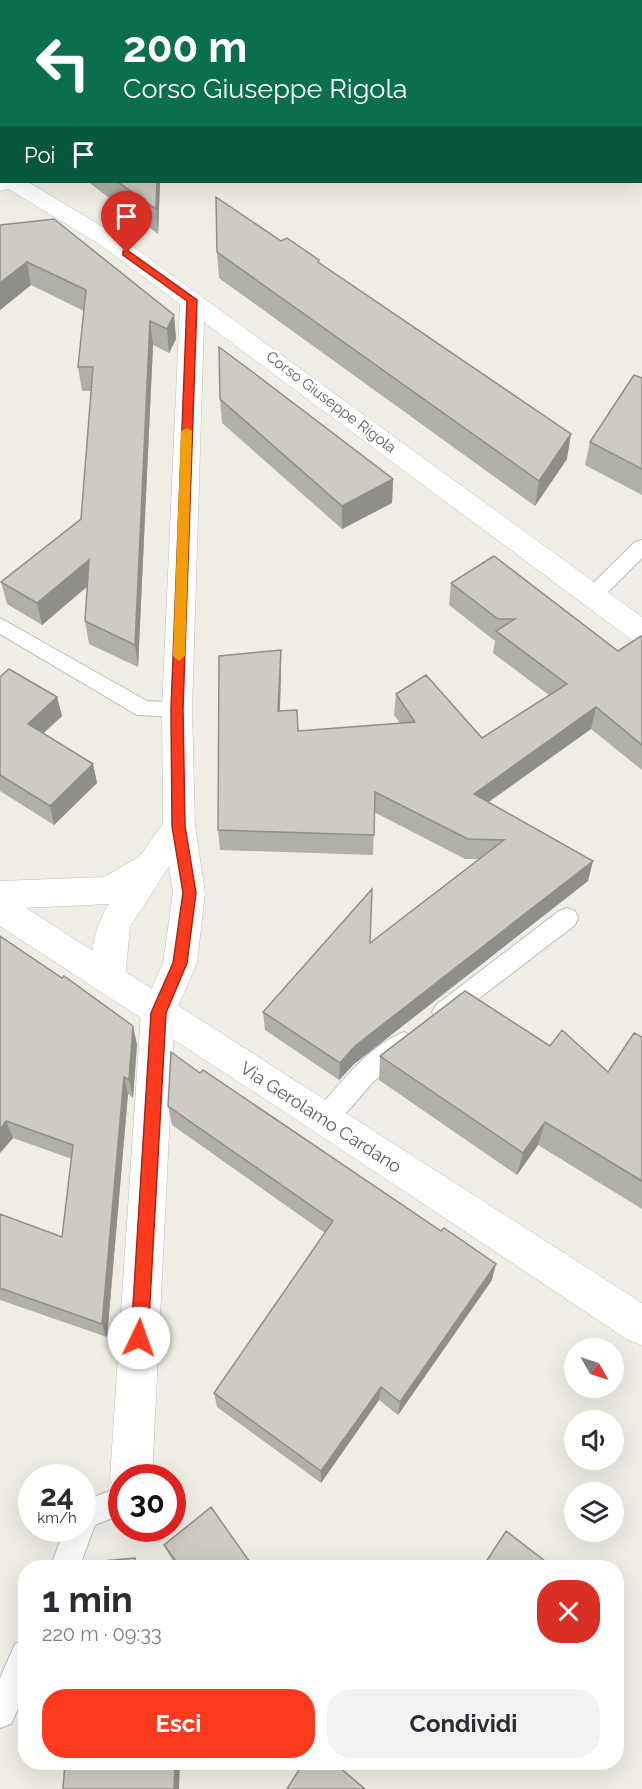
<!DOCTYPE html>
<html lang="it">
<head>
<meta charset="utf-8">
<style>
	body { margin:0; font-family:Raleway,sans-serif; background:#f2f2f3; color:#2b2b33; height:100vh; display:flex; flex-direction:column; font-size:22px; white-space:nowrap }
	* { box-sizing:border-box; margin:0 }
	p { font-size:20px; color:#7c7c81 }
	.icon { flex:none; width:33px; height:33px; fill:none; stroke:currentColor; stroke-width:2; stroke-linecap:round; stroke-linejoin:round }
	.map { position:relative; flex:1; overflow:hidden }
	.panel { position:absolute; left:18px; top:1560px; width:606px; height:210px; display:flex; flex-direction:column; background:#fff; border-radius:24px; box-shadow:0 6px 24px #0002 }
	.panel>* { flex:none }
	.hud { position:absolute; left:0px; top:0px; width:642px; height:183px; box-shadow:0 6px 24px #0002; background:#0b6e4f; color:#fff; overflow:hidden }
	.needle { width:39px; rotate:129deg }
	.controls { position:absolute; left:564px; top:1338px; display:grid; gap:12px }
	.controls a { display:grid; place-items:center; width:60px; height:60px; border-radius:50%; background:#fff; box-shadow:0 6px 24px #0002; font-size:30px }
	.speed { position:absolute; left:18px; top:1464px; display:flex; gap:12px; font-size:30px; font-weight:700; text-align:center }
	.speed>* { display:grid; place-content:center; width:78px; height:78px; border-radius:50%; background:#fff; box-shadow:0 6px 24px #0002; line-height:1 }
	.speed small { font-size:15px; font-weight:400 }
	.speed .limit { border:9px solid #d22; background:#fff; color:#111 }
	.pin { position:absolute; display:grid; place-items:center; width:51px; height:51px; color:#fff; margin:-62px -26px; border-radius:50% 50% 50% 0; rotate:-45deg; box-shadow:0 0 6px #0007 }
	.pin .icon { rotate:45deg }
	.me { position:absolute; width:66px; margin:-33px; rotate:3deg; stroke-linejoin:round; filter:drop-shadow(0 0 4px #0008) }
	.turn { display:flex; align-items:center; gap:21px; height:126px; padding:0 24px; font-size:27px }
	.turn .icon { width:78px; height:78px; stroke-width:2.5 }
	.turn b { display:block; font-size:42px; line-height:51px }
	.then { display:flex; align-items:center; height:57px; padding:0 24px; background:#0003; gap:12px; font-size:22px }
	.round { display:grid; place-items:center; flex:none; width:63px; height:63px; border-radius:24px; background:#f2f2f3 }
	.headline { display:flex; align-items:center; justify-content:space-between; height:102px; padding:0 24px }
	h1 { font-size:36px; font-weight:700; line-height:45px }
	.cta { display:flex; gap:12px; margin-top:auto; padding:12px 24px }
	.cta a { flex:1; height:69px; border-radius:24px; background:#fc3b1e; color:#fff; font-size:24px; font-weight:700; line-height:69px; text-align:center }
	.cta a+a { background:#f2f2f3; color:#2b2b33 }
	.map>svg:first-child { display:block }
</style>
</head>
<body>
<div class="map">
<svg width="642" height="1789" viewBox="0 0 642 1789">
	<rect width="100%" height="100%" fill="#f0eee4"/>
	<g fill="none" stroke-linecap="round" stroke-linejoin="round">
		<path fill="#a5d3ff" fill-rule="evenodd" d="M 0,0 L 23,0 L 24,2 L 2,2 L 0,23 Z
			M 640,90 L 642,90 L 642,124 L 640,124 Z"/>
		<defs>
			<path id="service" d="M 0,129 L 2,129 L 2,137 L 0,137 Z
				M 642,540 L 642,558 L 599,601 L 585,601 L 582,596 L 585,591 L 635,542 Z
				M 0,618 L 147,701 L 184,703 L 187,709 L 184,715 L 177,717 L 137,715 L 0,634 Z
				M 567,908 L 575,911 L 578,918 L 575,925 L 452,1019 L 444,1022 L 436,1019 L 432,1012 L 436,1005 L 559,911 Z
				M 404,1032 L 412,1036 L 416,1043 L 412,1050 L 373,1082 L 334,1127 L 325,1130 L 316,1127 L 313,1119 L 316,1111 C 341,1083 368,1046 404,1032 Z
				M 122,1486 L 122,1514 L 95,1525 L 79,1568 L 50,1568 L 65,1528 L 82,1528 L 82,1502 Z
				M 26,1640 L 26,1691 L 11,1724 L 0,1728 L 0,1678 L 15,1644 Z"/>
			<path id="minor" d="M 523,0 L 547,0 L 548,2 L 524,2 Z
				M 640,25 L 642,25 L 642,37 L 640,37 Z
				M 2,182 L 28,182 L 118,236 L 642,617 L 642,643 L 632,640 L 204,322 L 192,709 L 195,826 L 205,893 L 197,963 L 175,1013 L 152,1478 L 122,1478 L 122,1495 L 116,1493 L 110,1478 L 141,1013 L 163,963 L 173,893 L 169,866 L 130,927 L 125,979 L 120,989 L 108,994 L 96,989 C 85,966 95,924 109,904 L 0,909 L 0,881 L 104,877 L 139,857 L 163,824 L 162,709 L 180,304 L 102,246 L 5,187 Z"/>
			<path id="tertiary" d="M 0,895 L 12,899 L 642,1303 L 642,1345 L 628,1340 L 291,1116 L 0,926 Z"/>
			<path id="secondary" d="M 216,0 L 236,0 L 215,2 Z
				M 0,176 L 2,182 L 14,182 L 8,189 L 0,191 Z"/>
		</defs>
		<use href="#service" stroke="#b9bcc1" stroke-width="2"/>
		<use href="#minor" stroke="#b9bcc1" stroke-width="1"/>
		<use href="#tertiary" stroke="#b9bcc1" stroke-width="1"/>
		<use href="#secondary" stroke="#b9bdc3" stroke-width="1"/>
		<use href="#service" fill="#fff" fill-rule="evenodd"/>
		<use href="#minor" fill="#fff" fill-rule="evenodd"/>
		<use href="#tertiary" fill="#fff" fill-rule="evenodd"/>
		<use href="#secondary" fill="#fff" fill-rule="evenodd"/>
	</g>
	<path fill="#b0afa8" d="M 374,0 L 464,0 L 465,2 L 375,2 Z
		M 575,0 L 610,0 L 608,2 L 579,2 Z
		M 88,182 L 160,182 L 158,234 Z
		M 0,225 L 174,315 L 176,339 L 169,353 L 153,345 L 138,667 L 89,644 L 85,621 L 87,587 L 42,625 L 7,604 L 1,582 L 81,519 L 92,391 L 82,391 L 78,367 L 84,311 L 31,285 L 0,310 Z
		M 281,241 L 319,263 L 567,459 L 535,506 L 219,278 L 217,252 Z
		M 642,378 L 642,495 L 585,465 L 590,442 Z
		M 220,399 L 393,479 L 392,503 L 342,529 L 222,423 Z
		M 451,583 L 618,651 L 642,637 L 642,770 L 591,729 L 489,802 L 588,881 L 354,1064 L 339,1080 L 265,1030 L 263,1012 L 370,943 L 479,859 L 465,859 L 374,812 L 373,855 L 220,850 L 218,830 L 281,672 L 280,711 L 298,731 L 400,723 L 394,715 L 396,694 L 482,738 L 549,695 L 493,653 L 495,641 L 449,605 Z
		M 0,677 L 57,697 L 62,716 L 43,733 L 93,764 L 97,783 L 54,825 L 0,791 Z
		M 0,936 L 137,1044 L 133,1098 L 128,1094 L 107,1337 L 0,1300 L 0,1214 L 62,1237 L 72,1159 L 13,1138 L 0,1153 Z
		M 642,1037 L 642,1209 L 538,1145 L 517,1175 L 379,1080 L 380,1056 L 550,1046 L 608,1072 Z
		M 168,1106 L 492,1280 L 398,1415 L 379,1400 L 321,1483 L 217,1407 L 214,1393 L 325,1233 L 172,1125 Z
		M 164,1545 L 254,1568 L 178,1568 L 168,1553 Z"/>
	<path fill="#908e88" d="M 599,0 L 610,0 L 608,2 L 599,2 Z
		M 157,182 L 160,182 L 158,234 L 156,209 Z
		M 27,262 L 31,285 L 0,310 L 0,283 Z
		M 174,315 L 176,339 L 169,353 L 167,329 Z
		M 150,321 L 153,345 L 138,667 L 135,645 Z
		M 571,434 L 567,459 L 535,506 L 539,481 Z
		M 393,479 L 392,503 L 342,529 L 342,506 Z
		M 89,560 L 92,582 L 42,625 L 37,603 Z
		M 281,650 L 281,672 L 279,732 L 278,711 Z
		M 57,697 L 62,716 L 33,743 L 28,724 Z
		M 596,707 L 591,729 L 471,814 L 474,794 Z
		M 93,764 L 97,783 L 54,825 L 50,806 Z
		M 593,861 L 588,881 L 354,1064 L 339,1080 L 340,1063 L 355,1046 Z
		M 133,1026 L 137,1044 L 133,1098 L 129,1080 Z
		M 124,1077 L 128,1094 L 107,1337 L 102,1324 Z
		M 6,1121 L 13,1138 L 0,1153 L 0,1129 Z
		M 545,1122 L 538,1145 L 517,1175 L 523,1153 Z
		M 496,1264 L 492,1280 L 398,1415 L 400,1402 Z
		M 381,1387 L 379,1400 L 321,1483 L 321,1471 Z
		M 135,1558 L 139,1568 L 134,1568 Z
		M 175,1762 L 180,1762 L 179,1789 L 174,1789 Z"/>
	<path fill="#cdcbc3" stroke="#908e88" stroke-width="1.5" d="M 396,0 L 464,0 L 465,2 L 397,2 Z
		M 118,182 L 157,182 L 156,209 Z
		M 216,197 L 281,241 L 287,238 L 319,260 L 318,262 L 571,434 L 539,481 L 217,252 Z
		M 54,219 L 174,315 L 167,329 L 150,321 L 135,645 L 85,621 L 89,560 L 37,603 L 1,582 L 81,519 L 93,367 L 78,367 L 86,290 L 27,262 L 0,283 L 0,225 Z
		M 219,347 L 254,373 L 393,479 L 342,506 L 220,399 Z
		M 634,375 L 642,378 L 642,469 L 590,442 Z
		M 494,556 L 618,651 L 641,636 L 642,637 L 642,745 L 596,707 L 474,794 L 593,861 L 355,1046 L 340,1063 L 263,1012 L 372,889 L 370,943 L 504,840 L 468,839 L 375,792 L 374,835 L 218,830 L 219,656 L 281,650 L 278,711 L 297,710 L 298,731 L 415,722 L 396,694 L 426,675 L 482,738 L 567,684 L 496,631 L 515,619 L 498,619 L 451,583 Z
		M 9,669 L 57,697 L 28,724 L 93,764 L 50,806 L 0,775 L 0,677 Z
		M 0,936 L 62,978 L 64,976 L 133,1026 L 129,1080 L 124,1077 L 102,1324 L 0,1288 L 0,1214 L 62,1237 L 73,1145 L 6,1121 L 0,1129 Z
		M 465,991 L 550,1046 L 562,1030 L 608,1072 L 634,1033 L 642,1037 L 642,1181 L 545,1122 L 523,1153 L 380,1056 Z
		M 171,1052 L 200,1073 L 203,1070 L 441,1231 L 444,1228 L 496,1264 L 400,1402 L 381,1387 L 321,1471 L 214,1393 L 333,1221 L 168,1106 Z
		M 211,1507 L 254,1568 L 181,1568 L 164,1545 Z
		M 506,1531 L 554,1568 L 482,1568 Z
		M 135,1558 L 134,1568 L 80,1568 L 80,1563 Z
		M 65,1762 L 175,1762 L 174,1789 L 63,1789 Z
		M 304,1762 L 333,1762 L 365,1789 L 287,1789 Z"/>
	<path fill="#fc3b1e" stroke="#a42614" stroke-width="1.5" d="M 127,250 L 197,300 L 183,709 L 185,826 L 196,893 L 187,963 L 166,1013 L 148,1338 L 145,1344 L 139,1346 L 134,1344 L 131,1338 L 151,1013 L 173,963 L 183,893 L 172,826 L 171,709 L 187,301 L 123,255 L 123,251 Z"/>
	<path fill="#f59e0b" d="M 187,428 L 192,431 L 185,656 L 179,661 L 173,656 L 181,431 Z"/>
	<g text-anchor="middle" dominant-baseline="central" stroke-width="6" stroke-linejoin="round" paint-order="stroke">
		<g font-size="15" fill="#5c6066" stroke="#fff">
			<text transform="translate(331 402) rotate(37)">Corso Giuseppe Rigola</text>
		</g>
		<g font-size="18" fill="#5c6066" stroke="#fff">
			<text transform="translate(321 1117) rotate(33)">Via Gerolamo Cardano</text>
		</g>
	</g>
</svg>
<div class="controls">
<a><svg class="needle" viewBox="-14 -14 28 28"><path d="M0-13l5 13h-10z" fill="#e53935"/><path d="M0 13l5-13h-10z" fill="#7c7c81"/></svg></a>
<a><svg class="icon" aria-label="sound" viewBox="0 0 24 24"><path d="M4 9h4l5-4v14l-5-4H4zM17 9q2 3 0 6"/></svg></a>
<a><svg class="icon" aria-label="layers" viewBox="0 0 24 24"><path d="M12 4l9 5-9 5-9-5zM3 14l9 5 9-5"/></svg></a>
</div>
<div class="speed"><div>24<small>km/h</small></div><div class="limit">30</div></div>
<div class="pin" style="left:127px;top:253px;background:#d93025"><svg class="icon" aria-label="arrive" viewBox="0 0 24 24"><path d="M6 21V4h12l-3 4 3 4H6"/></svg></div>
<svg class="me" style="left:139px;top:1338px" viewBox="-20 -20 40 40"><circle r="19" fill="#fff"/><path d="M0-13L10 11 0 6-10 11z" fill="#fc3b1e"/></svg>
<div class="hud">
<div class="turn"><svg class="icon" aria-label="left" viewBox="0 0 24 24"><path d="M17 20v-9H6M10 6l-5 5 5 5"/></svg><div><b>200 m</b>Corso Giuseppe Rigola</div></div>
<div class="then">Poi<svg class="icon" aria-label="arrive" viewBox="0 0 24 24"><path d="M6 21V4h12l-3 4 3 4H6"/></svg></div>
</div>
<section class="panel">
<div class="headline"><div><h1>1 min</h1><p>220 m · 09:33</p></div><a class="round" style="background:#d93025;color:#fff"><svg class="icon" aria-label="close" viewBox="0 0 24 24"><path d="M6 6l12 12M18 6L6 18"/></svg></a></div>
<div class="cta"><a>Esci</a><a>Condividi</a></div>
</section>
</div>
</body>
</html>
